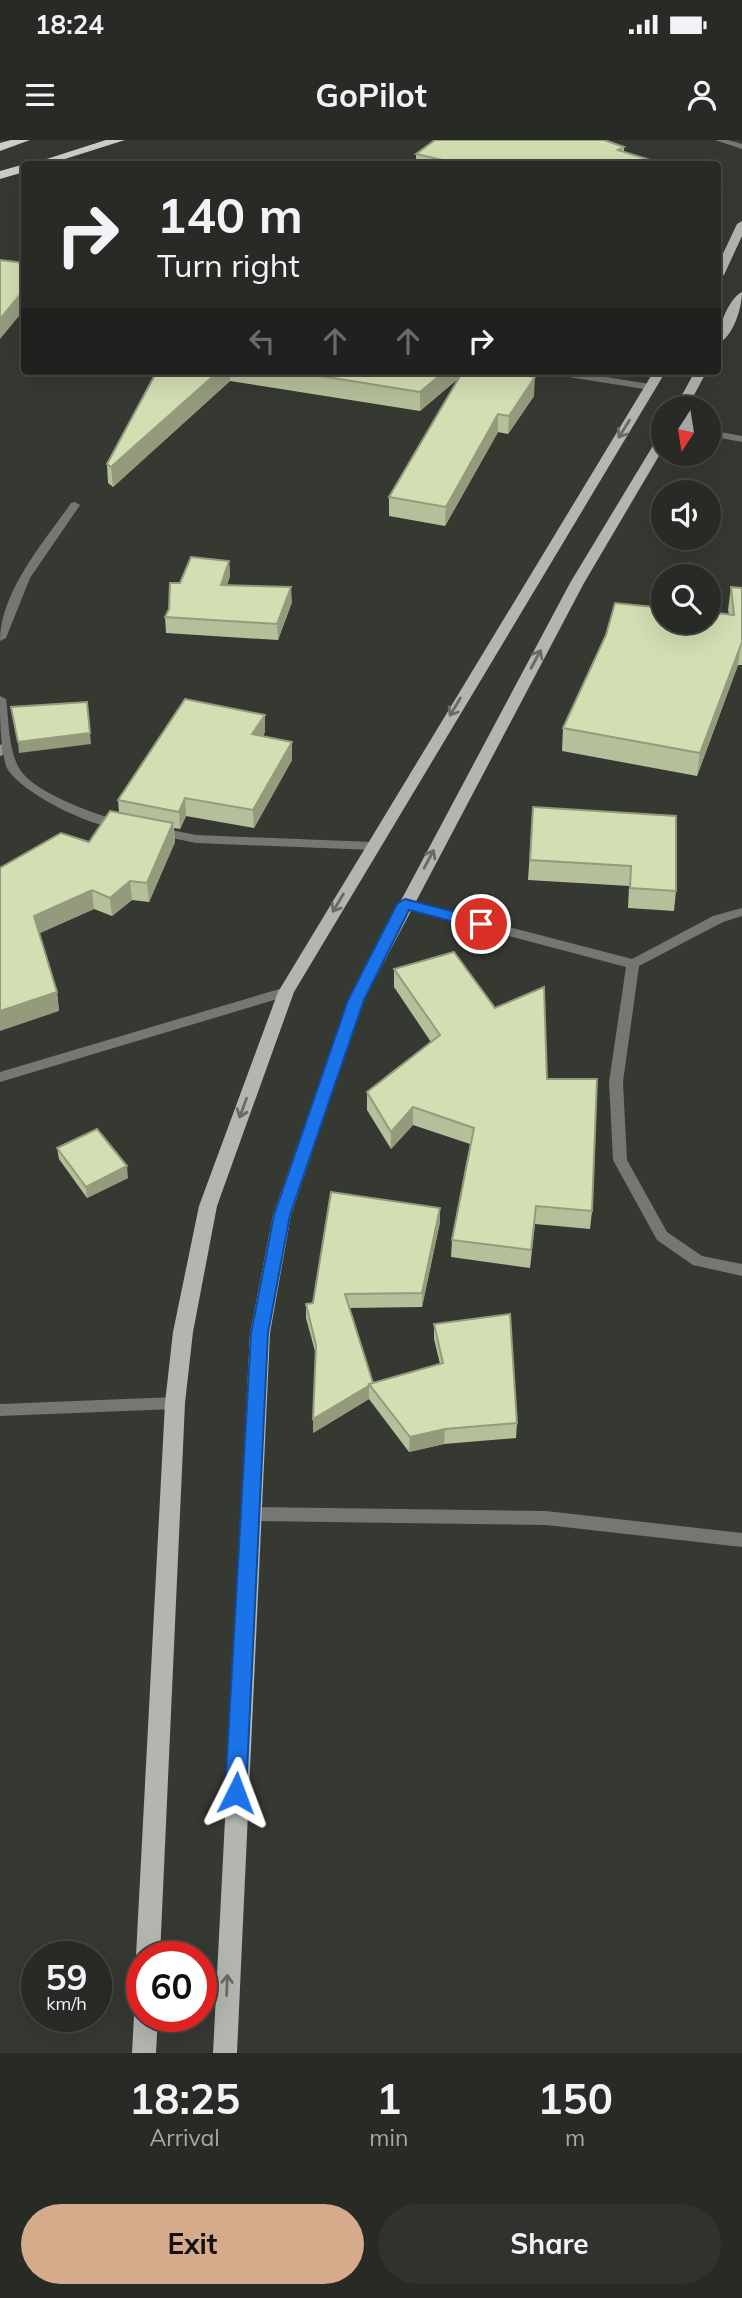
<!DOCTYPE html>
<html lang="en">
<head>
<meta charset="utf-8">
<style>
	body { margin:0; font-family:Mulish,sans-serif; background:#30322e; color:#f1f3f6; height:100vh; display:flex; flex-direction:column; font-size:26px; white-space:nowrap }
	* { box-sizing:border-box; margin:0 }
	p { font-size:23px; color:#a5a7a7 }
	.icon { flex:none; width:38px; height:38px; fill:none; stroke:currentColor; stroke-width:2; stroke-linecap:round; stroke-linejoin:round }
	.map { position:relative; height:1913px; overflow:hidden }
	.side { display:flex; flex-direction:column; background:#282a26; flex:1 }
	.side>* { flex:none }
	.top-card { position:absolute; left:21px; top:21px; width:700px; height:214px; border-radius:7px; box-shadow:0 7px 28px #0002,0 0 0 2px #444643; background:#282a26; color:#f1f3f6; overflow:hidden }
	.needle { width:46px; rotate:192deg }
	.tools { position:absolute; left:651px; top:256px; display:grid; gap:14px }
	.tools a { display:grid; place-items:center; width:70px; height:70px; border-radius:50%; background:#282a26; box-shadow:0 7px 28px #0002,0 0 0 2px #444643; font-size:35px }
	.speed { position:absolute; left:21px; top:1801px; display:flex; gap:14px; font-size:35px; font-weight:700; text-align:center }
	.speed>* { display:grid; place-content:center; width:91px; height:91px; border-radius:50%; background:#282a26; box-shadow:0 7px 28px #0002,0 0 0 2px #444643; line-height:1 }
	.speed small { font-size:18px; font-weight:400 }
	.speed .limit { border:10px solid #d22; background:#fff; color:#111 }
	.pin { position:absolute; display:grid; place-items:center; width:60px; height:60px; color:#fff; margin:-30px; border:4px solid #fff; border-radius:50%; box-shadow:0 2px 7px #0007 }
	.me { position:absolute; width:77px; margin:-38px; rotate:3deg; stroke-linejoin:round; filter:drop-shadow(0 0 5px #0008) }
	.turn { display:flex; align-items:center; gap:24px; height:147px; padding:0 21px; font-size:32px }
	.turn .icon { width:91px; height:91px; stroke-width:2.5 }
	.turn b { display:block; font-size:49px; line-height:60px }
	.lanes { display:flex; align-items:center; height:66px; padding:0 21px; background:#0003; justify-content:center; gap:35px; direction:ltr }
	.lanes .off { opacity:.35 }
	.eta { display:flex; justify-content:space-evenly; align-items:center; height:119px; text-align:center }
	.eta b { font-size:42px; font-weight:700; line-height:49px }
	.cta { display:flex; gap:14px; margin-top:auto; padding:14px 21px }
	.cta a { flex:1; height:80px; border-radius:42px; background:#d6ab8b; color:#111; font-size:28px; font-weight:700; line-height:80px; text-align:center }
	.cta a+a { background:#30322e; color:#f1f3f6 }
	.status { display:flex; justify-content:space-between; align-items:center; height:49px; padding:0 35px; background:#282a26; direction:ltr }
	.status svg { height:19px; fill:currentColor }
	header { display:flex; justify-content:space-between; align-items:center; height:91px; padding:0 21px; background:#282a26; font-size:32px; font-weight:700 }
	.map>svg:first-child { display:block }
</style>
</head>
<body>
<div class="status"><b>18:24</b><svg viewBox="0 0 49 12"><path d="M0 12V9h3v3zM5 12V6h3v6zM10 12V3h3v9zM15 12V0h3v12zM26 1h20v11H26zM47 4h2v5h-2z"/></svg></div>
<header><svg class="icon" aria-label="menu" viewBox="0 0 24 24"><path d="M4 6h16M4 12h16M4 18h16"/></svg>GoPilot<svg class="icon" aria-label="person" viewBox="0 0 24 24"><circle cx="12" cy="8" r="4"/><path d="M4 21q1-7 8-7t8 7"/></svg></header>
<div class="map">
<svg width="742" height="1913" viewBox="0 0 742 1913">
	<rect width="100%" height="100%" fill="#363832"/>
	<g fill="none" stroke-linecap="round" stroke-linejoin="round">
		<path fill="#767674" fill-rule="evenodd" d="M 715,0 L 728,0 L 742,4 L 742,9 Z"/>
		<path fill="#767674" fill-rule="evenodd" d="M 545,231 L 568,231 L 650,244 L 655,247 L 650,250 L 550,234 Z
			M 709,290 L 742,296 L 742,302 L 709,296 Z
			M 75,362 L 80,365 L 30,438 L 6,498 L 0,501 C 0,452 44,402 71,363 Z
			M 0,556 L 6,559 C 9,580 8,609 19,628 C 33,653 97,675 124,682 L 126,685 L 124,688 C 99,692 16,651 6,626 C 0,604 0,579 0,556 Z
			M 157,687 L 196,695 L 372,702 L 378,706 L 372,710 L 196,703 L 153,694 L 151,691 Z
			M 405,760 L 632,819 L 713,776 L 742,768 L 742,776 L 723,782 L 639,826 L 623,942 L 627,1020 L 667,1092 L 702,1116 L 742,1124 L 742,1136 L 693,1125 L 657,1100 L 613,1020 L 609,942 L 626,827 L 400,767 L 399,764 L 400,761 Z
			M 286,847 L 293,852 L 291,855 L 0,942 L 0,932 Z
			M 175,1257 L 181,1259 L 183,1263 L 181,1267 L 175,1269 L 0,1276 L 0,1264 Z
			M 249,1367 L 546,1371 L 742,1393 L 742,1407 L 546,1385 L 249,1381 L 243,1379 L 241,1374 L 243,1369 Z"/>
		<path fill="#b3b5af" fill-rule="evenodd" d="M 742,81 L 742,96 L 724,135 L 718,138 L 718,124 L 737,84 Z
			M 742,152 C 742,167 733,198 718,203 C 718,188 728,159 742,152 Z
			M 654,231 L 666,231 L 294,852 L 217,1066 L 193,1192 L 185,1263 L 160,1816 L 142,1816 L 142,1825 L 136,1816 L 165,1263 L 173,1192 L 199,1066 L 278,852 Z
			M 695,231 L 707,231 L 687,268 L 675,268 Z
			M 663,295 L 663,309 L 584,443 L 364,860 L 291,1075 L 270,1193 L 237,1913 L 213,1913 L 250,1193 L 273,1075 L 348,860 L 570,443 L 657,299 Z
			M 142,1866 L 142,1876 L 158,1876 L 156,1913 L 132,1913 L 134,1876 L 137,1868 Z"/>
		<path fill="#cbcdc6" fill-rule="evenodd" d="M 11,0 L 30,0 L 0,11 L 0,3 Z
			M 106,0 L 125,0 L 49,24 L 31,24 Z
			M 25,24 L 24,32 L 0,39 L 0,31 Z"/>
	</g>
	<path fill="#b5bf9a" d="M 624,7 L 624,12 L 663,24 L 416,24 L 416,14 Z
		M 157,231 L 461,231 L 461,235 L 534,256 L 508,294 L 498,292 L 445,386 L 389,376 L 389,357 L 459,238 L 420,271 L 230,241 L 113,347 L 108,343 L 107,324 Z
		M 229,421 L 230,436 L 227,445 L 292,462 L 278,500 L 166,493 L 165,477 Z
		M 731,447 L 742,448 L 742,525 L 738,525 L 697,636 L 562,611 L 563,588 L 729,474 L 728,470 Z
		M 265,592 L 263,596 L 292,620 L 254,688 L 186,676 L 180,689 L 174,688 L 175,702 L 149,762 L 132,760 L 112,776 L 94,769 L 39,793 L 57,852 L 59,871 L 0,728 L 89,702 L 119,672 L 118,660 Z
		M 533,667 L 676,751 L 674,771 L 628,768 L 629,746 L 528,740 Z
		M 394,829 L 547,939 L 592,1071 L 590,1089 L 535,1084 L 530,1128 L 451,1117 L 452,1100 L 470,1004 L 413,985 L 391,1009 L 367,970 L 367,952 L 431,902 L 394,847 Z
		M 57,1008 L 128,1038 L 87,1058 L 59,1019 Z
		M 440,1068 L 440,1082 L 422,1167 L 349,1168 L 373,1243 L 440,1224 L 434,1199 L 434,1184 L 517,1283 L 516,1298 L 444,1304 L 409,1312 L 369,1259 L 313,1293 L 316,1215 L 306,1178 L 306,1164 L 313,1163 Z"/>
	<path fill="#949b7d" d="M 24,150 L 24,170 L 0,199 L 0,179 Z
		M 219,231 L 230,231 L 230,241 L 113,347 L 111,327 Z
		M 445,231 L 461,231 L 461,236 L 420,271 L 420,252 Z
		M 535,237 L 534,256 L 508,294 L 509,276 Z
		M 498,274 L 498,292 L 445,386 L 446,367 Z
		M 229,421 L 230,436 L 222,460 L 221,445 Z
		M 291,447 L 292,462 L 278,500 L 277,484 Z
		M 741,502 L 738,525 L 697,636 L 700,613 Z
		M 265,575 L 265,592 L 253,612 L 252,594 Z
		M 90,593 L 91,604 L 19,613 L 18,602 Z
		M 292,602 L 292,620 L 254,688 L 253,670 Z
		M 2,604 L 3,615 L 0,616 L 0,605 Z
		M 185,658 L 186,676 L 180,689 L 179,672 Z
		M 173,683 L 175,702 L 149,762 L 147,743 Z
		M 130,741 L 132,760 L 112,776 L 110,758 Z
		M 92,750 L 94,769 L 36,795 L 34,776 Z
		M 57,852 L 59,871 L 0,891 L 0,871 Z
		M 413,967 L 413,985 L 391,1009 L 391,992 Z
		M 127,1026 L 128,1038 L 87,1058 L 86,1047 Z
		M 440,1068 L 440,1082 L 422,1167 L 422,1153 Z
		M 369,1245 L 369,1259 L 313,1293 L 313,1279 Z
		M 445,1289 L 444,1304 L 409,1312 L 410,1297 Z"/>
	<path fill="#d3deb3" stroke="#949b7d" stroke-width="2" d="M 435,0 L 604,0 L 624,7 L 618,10 L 663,24 L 460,24 L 416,14 Z
		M 0,120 L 24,123 L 24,150 L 0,179 Z
		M 157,231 L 219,231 L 111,327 L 107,324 Z
		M 289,231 L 445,231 L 420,252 Z
		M 463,231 L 499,231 L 535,237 L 509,276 L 498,274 L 446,367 L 389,357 Z
		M 191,417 L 229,421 L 221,445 L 291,447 L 277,484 L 165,477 L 169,469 L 170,443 L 180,443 Z
		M 731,447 L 742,448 L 742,502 L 700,613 L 563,588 L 606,495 L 615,463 L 663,468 L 663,481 L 709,481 L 709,472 L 734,475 Z
		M 185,559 L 265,575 L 252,594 L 292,602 L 253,670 L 185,658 L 179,672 L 118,660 Z
		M 87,562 L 90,593 L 18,602 L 11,567 Z
		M 533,667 L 676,676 L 676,751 L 630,748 L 631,726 L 530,720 Z
		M 110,671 L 173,683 L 147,743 L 130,741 L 110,758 L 92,750 L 34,776 L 57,852 L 0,871 L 0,728 L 61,693 L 89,702 Z
		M 454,812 L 495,868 L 544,847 L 547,939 L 597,939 L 592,1071 L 536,1066 L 531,1110 L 452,1100 L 474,988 L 413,967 L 391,992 L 367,952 L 440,895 L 394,829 Z
		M 97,989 L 127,1026 L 86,1047 L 57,1008 Z
		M 331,1052 L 440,1068 L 422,1153 L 345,1154 L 373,1243 L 369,1244 L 370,1245 L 313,1279 L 316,1205 L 306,1164 L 313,1163 Z
		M 510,1174 L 517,1283 L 445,1289 L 410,1297 L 369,1244 L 443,1223 L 434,1184 Z"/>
	<defs><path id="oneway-shaft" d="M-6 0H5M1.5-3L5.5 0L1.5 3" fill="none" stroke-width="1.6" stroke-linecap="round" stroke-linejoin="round" transform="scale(1.75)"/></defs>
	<g stroke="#686a66">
		<use href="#oneway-shaft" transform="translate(624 289) rotate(122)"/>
		<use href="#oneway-shaft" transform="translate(536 519) rotate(-62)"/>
		<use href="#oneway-shaft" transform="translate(455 567) rotate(121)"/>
		<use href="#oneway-shaft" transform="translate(429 719) rotate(-62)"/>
		<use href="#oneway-shaft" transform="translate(338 763) rotate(121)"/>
		<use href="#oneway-shaft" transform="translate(243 968) rotate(110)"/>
		<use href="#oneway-shaft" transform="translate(227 1845) rotate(-88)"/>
	</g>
	<path fill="#1a73e8" stroke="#114b97" stroke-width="2" d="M 405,759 L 486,780 L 488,784 L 481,789 L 409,770 L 364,860 L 290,1075 L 268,1193 L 246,1653 L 243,1659 L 236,1662 L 228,1659 L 225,1653 L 251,1193 L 274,1075 L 348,860 L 397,764 Z"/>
</svg>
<div class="tools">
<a><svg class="needle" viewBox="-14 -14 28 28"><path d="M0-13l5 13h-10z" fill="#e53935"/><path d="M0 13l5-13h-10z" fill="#a5a7a7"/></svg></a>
<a><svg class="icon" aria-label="sound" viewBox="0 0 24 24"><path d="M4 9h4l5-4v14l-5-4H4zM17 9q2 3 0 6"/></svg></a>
<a><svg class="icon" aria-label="search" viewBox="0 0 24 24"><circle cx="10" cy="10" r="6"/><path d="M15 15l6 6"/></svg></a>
</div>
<div class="speed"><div>59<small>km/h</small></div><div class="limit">60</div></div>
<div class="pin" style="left:481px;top:784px;background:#d93025"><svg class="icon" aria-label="arrive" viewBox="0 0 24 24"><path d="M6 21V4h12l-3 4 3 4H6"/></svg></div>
<svg class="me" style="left:236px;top:1653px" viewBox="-20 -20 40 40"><path d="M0-17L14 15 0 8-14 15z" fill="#1a73e8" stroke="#fff" stroke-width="4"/></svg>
<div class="top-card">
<div class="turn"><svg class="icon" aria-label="right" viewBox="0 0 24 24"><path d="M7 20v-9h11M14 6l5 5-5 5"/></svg><div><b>140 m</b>Turn right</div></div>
<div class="lanes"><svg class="icon off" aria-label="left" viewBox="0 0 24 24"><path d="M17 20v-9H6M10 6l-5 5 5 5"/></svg><svg class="icon off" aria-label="ahead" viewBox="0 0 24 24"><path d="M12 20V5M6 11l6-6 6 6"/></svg><svg class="icon off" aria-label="ahead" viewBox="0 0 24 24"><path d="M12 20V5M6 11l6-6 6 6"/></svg><svg class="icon" aria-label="right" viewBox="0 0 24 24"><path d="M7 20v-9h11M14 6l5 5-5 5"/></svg></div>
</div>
</div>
<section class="side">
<div class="eta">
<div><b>18:25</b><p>Arrival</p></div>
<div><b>1</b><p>min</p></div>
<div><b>150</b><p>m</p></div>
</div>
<div class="cta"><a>Exit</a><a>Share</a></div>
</section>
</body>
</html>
